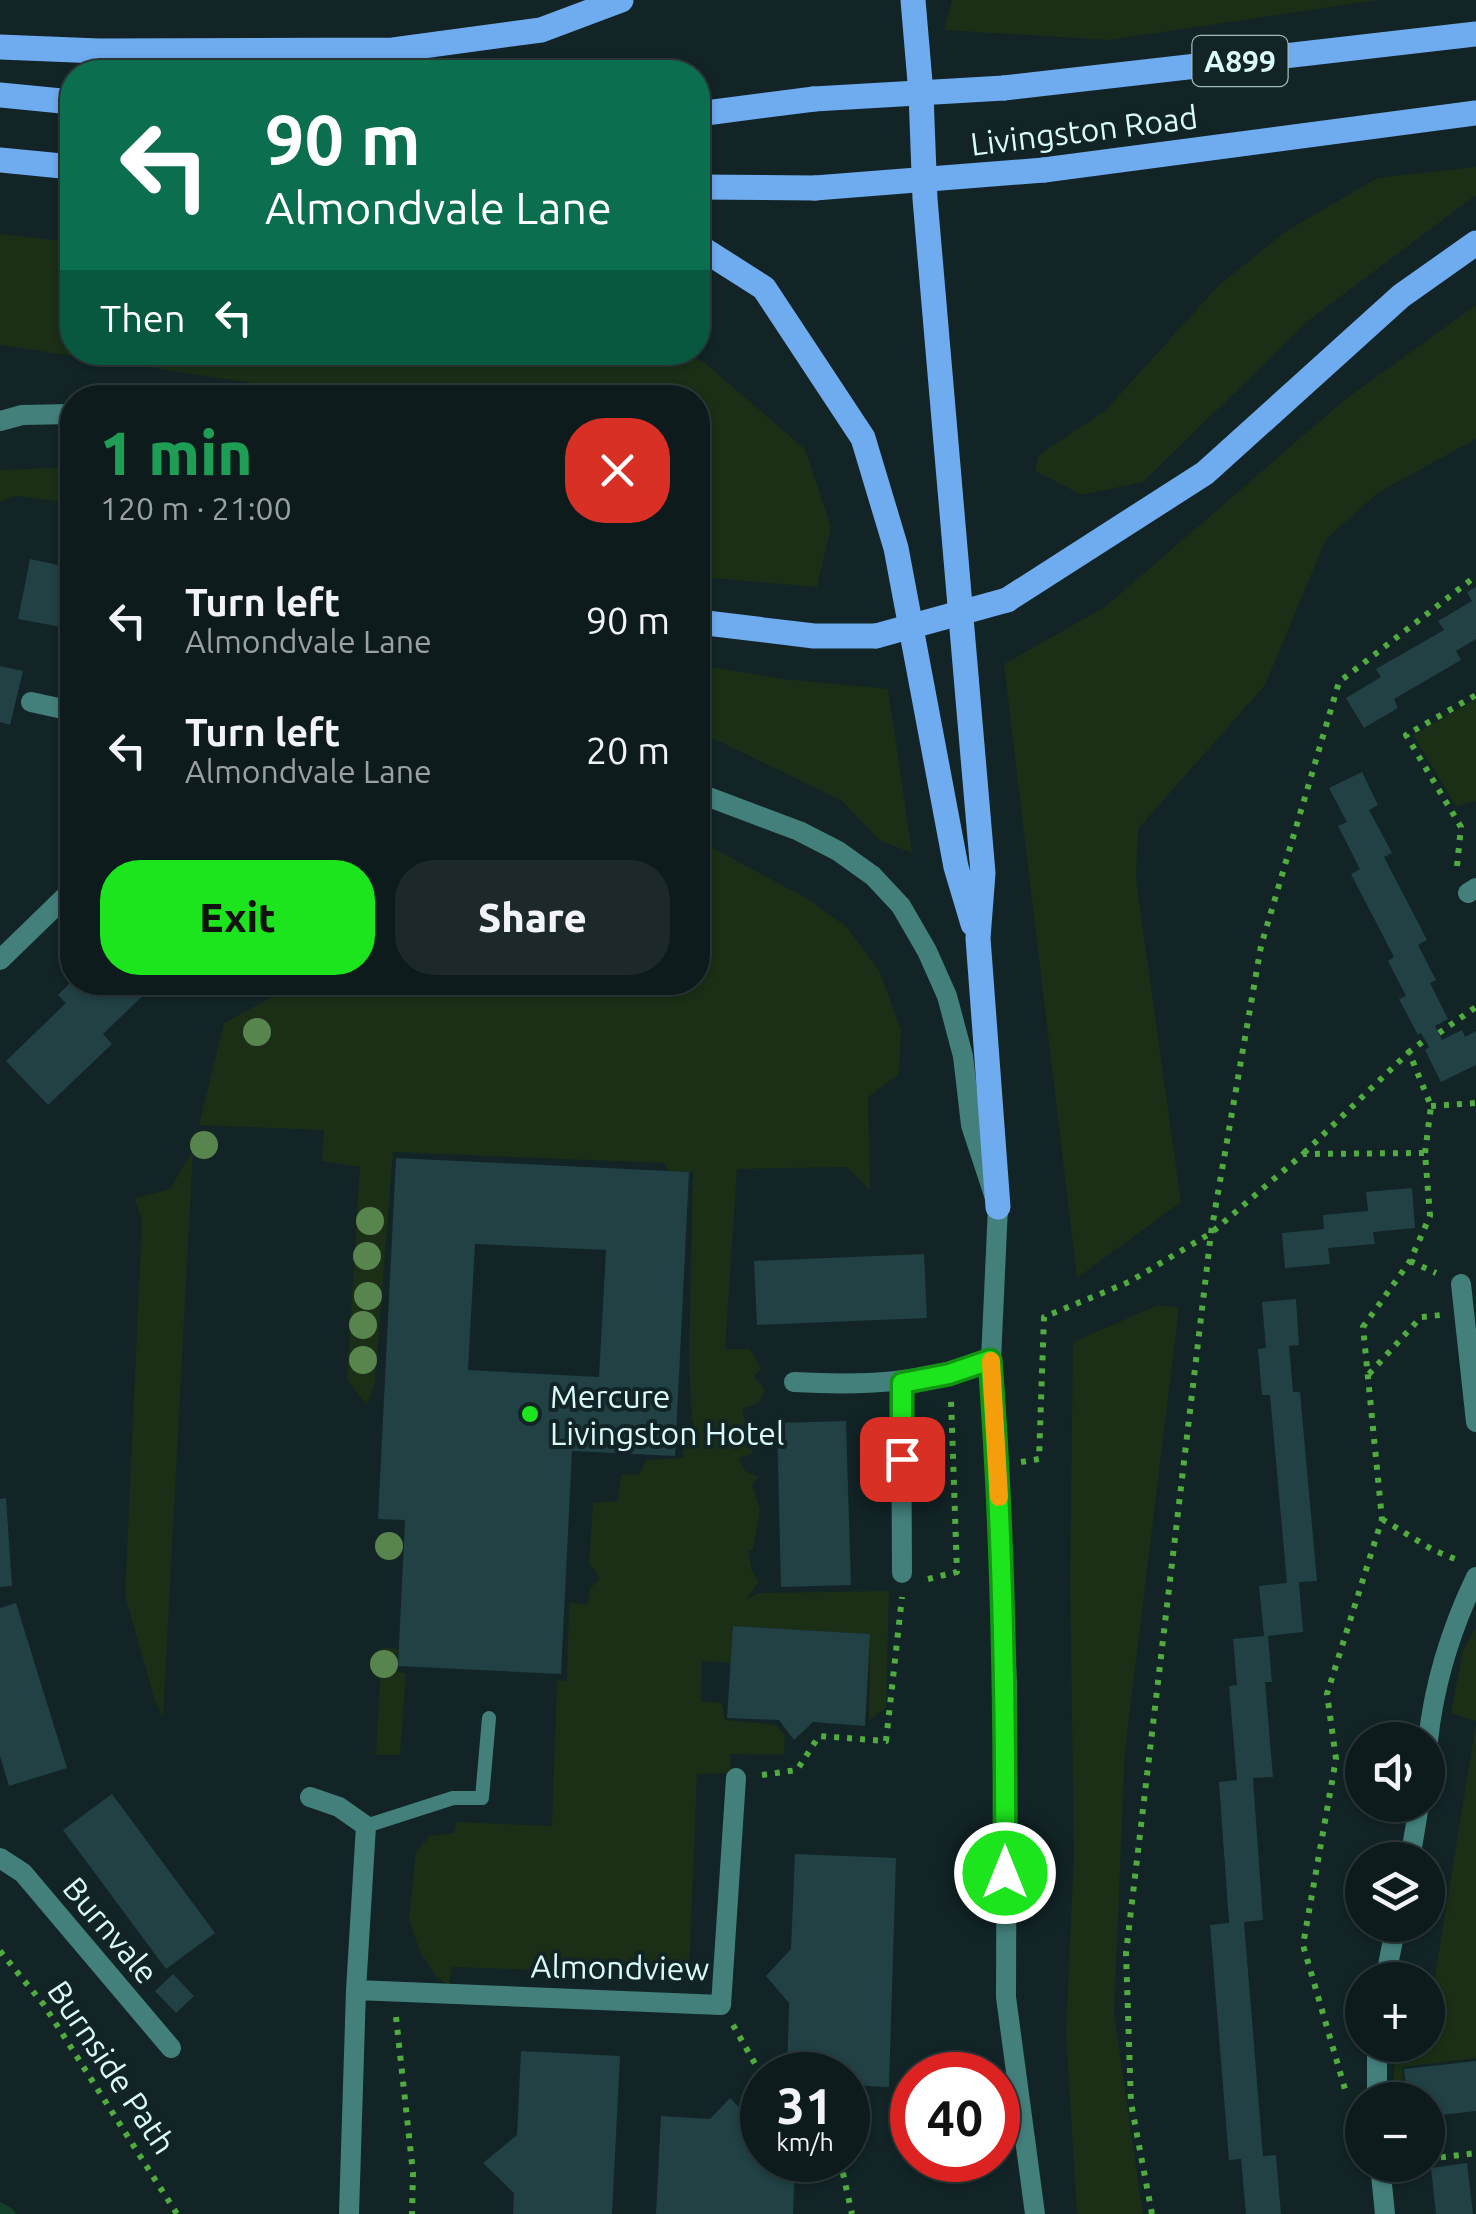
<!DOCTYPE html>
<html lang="en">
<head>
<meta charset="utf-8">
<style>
	body { margin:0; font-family:Ubuntu,sans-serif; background:#1c2829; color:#f1f3f6; height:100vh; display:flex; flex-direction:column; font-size:38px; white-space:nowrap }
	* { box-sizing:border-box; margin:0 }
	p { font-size:32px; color:#9ba1a3 }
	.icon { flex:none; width:55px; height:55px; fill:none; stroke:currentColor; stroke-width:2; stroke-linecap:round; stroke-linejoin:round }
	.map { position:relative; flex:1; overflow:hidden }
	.details { position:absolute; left:60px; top:385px; width:650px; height:610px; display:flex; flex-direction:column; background:#0e1b1c; border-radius:40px; box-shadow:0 2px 8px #0004,0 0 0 2px #2e393b }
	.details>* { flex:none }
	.banner { position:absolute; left:60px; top:60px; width:650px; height:305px; border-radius:40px; box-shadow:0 2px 8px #0004,0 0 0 2px #2e393b; background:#0b6e4f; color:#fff; overflow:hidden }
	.fabs { position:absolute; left:1345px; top:1722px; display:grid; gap:20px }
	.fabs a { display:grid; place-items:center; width:100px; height:100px; border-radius:50%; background:#0e1b1c; box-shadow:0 2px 8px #0004,0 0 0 2px #2e393b; font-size:50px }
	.speed { position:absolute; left:740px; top:2052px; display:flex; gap:20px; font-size:50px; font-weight:700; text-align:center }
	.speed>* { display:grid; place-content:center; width:130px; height:130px; border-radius:50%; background:#0e1b1c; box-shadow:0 2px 8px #0004,0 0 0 2px #2e393b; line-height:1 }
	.speed small { font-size:25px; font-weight:400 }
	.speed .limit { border:15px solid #d22; background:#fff; color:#111 }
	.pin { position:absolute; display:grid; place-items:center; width:85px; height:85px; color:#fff; margin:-42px; border-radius:20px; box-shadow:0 5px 15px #0006 }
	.me { position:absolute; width:110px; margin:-55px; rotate:0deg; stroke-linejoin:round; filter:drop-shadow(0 0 8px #0008) }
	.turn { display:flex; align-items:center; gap:35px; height:210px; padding:0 40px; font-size:45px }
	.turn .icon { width:130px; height:130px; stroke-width:2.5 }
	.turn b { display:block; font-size:70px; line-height:85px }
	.then { display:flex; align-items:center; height:95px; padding:0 40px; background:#0003; gap:20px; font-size:38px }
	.round { display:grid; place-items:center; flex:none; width:105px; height:105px; border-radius:40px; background:#1c2829 }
	.summary { display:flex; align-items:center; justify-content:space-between; height:170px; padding:0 40px }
	h1 { font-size:60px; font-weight:800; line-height:75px; color:#1e9e55 }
	.action { display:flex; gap:20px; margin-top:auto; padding:20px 40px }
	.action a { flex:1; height:115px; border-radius:40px; background:#1de51d; color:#111; font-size:40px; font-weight:800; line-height:115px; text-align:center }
	.action a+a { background:#1c2829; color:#f1f3f6 }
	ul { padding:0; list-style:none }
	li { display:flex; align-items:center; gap:30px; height:130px; padding:0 40px }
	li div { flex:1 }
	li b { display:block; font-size:38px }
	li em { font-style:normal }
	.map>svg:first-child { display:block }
</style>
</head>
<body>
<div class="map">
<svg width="1476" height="2214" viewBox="0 0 1476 2214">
	<rect width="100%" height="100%" fill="#122426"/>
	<path fill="#1a2f16" d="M 952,0 L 1377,0 L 1109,40 L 944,30 Z
		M 1476,167 L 1476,195 L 1308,321 L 1143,482 L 1082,495 L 1035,471 L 1039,455 L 1105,411 L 1218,286 L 1285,232 L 1377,178 Z
		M 0,234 L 72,242 L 72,352 L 685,353 L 705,363 L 805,449 L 831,527 L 817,587 L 698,577 L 698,398 L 279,397 L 253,383 L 0,345 Z
		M 1476,305 L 1476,439 L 1379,492 L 1326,539 L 1265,685 L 1138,829 L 1136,880 L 1181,1202 L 1077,1278 L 1004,664 L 1105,607 L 1343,401 Z
		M 72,467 L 72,503 L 16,496 L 0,502 L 0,470 Z
		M 698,665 L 783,679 L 888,689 L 912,853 L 879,840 L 842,801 L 698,731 Z
		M 1476,699 L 1476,801 L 1456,806 L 1413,735 Z
		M 698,840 L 806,898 L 847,927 L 880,972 L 901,1030 L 899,1074 L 868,1097 L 870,1190 L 846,1167 L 737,1169 L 725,1349 L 750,1349 L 761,1369 L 754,1376 L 765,1390 L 758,1403 L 742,1409 L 753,1453 L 739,1458 L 745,1471 L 759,1477 L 752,1485 L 760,1510 L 753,1550 L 748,1550 L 752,1571 L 759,1582 L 746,1600 L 759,1593 L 889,1591 L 886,1708 L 869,1720 L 870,1634 L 734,1626 L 731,1663 L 702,1661 L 701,1701 L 722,1703 L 725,1720 L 776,1725 L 785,1735 L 784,1755 L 730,1754 L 731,1773 L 697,1774 L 689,1975 L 452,1967 L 449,1986 L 436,1976 L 421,1954 L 409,1921 L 416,1851 L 430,1836 L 454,1833 L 457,1822 L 552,1826 L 557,1680 L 567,1681 L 569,1603 L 588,1604 L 590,1588 L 600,1579 L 589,1563 L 593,1503 L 618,1501 L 621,1474 L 639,1475 L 646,1460 L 683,1458 L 683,1434 L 701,1439 L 692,1420 L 689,1363 L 693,1170 L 676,1184 L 664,1163 L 393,1152 L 375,1382 L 367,1405 L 347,1380 L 360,1167 L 322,1161 L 324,1130 L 199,1125 L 224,1023 L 274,996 L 285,983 L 698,982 Z
		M 193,1150 L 163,1717 L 155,1701 L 125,1595 L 142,1221 L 135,1198 L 170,1189 Z
		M 1158,1305 L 1179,1308 L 1125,1750 L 1114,2014 L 1143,2214 L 1077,2214 L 1066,2033 L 1074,1852 L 1070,1582 L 1073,1342 Z
		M 1476,1628 L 1476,1721 L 1451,1713 L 1463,1650 Z
		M 382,1647 L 398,1649 L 397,1672 L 406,1673 L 400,1755 L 376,1755 Z
		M 1476,1724 L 1476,2058 L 1402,2067 L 1406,2100 L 1393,2100 L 1395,2045 L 1428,2045 L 1428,2019 Z"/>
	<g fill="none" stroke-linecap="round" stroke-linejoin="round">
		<path stroke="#11412a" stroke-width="11" d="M 0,2208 L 10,2214"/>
	</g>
	<path fill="#214145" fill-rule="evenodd" d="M 30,559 L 72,568 L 72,629 L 18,619 Z
		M 1476,587 L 1476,639 L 1456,651 L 1461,660 L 1394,699 L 1398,708 L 1364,728 L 1346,698 L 1381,677 L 1376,669 L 1444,630 L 1438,621 L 1472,601 L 1467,592 Z
		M 0,666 L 23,671 L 10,725 L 0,722 Z
		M 1362,772 L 1378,805 L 1369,810 L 1392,853 L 1384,857 L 1427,940 L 1418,945 L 1436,980 L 1430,983 L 1448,1019 L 1435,1026 L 1442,1040 L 1462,1030 L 1465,1037 L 1476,1031 L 1476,1065 L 1441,1082 L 1425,1050 L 1429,1047 L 1421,1033 L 1418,1035 L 1399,999 L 1406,996 L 1388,961 L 1394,957 L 1351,874 L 1360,869 L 1338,826 L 1347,822 L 1329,788 Z
		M 71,982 L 157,982 L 103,1034 L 112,1044 L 48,1105 L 6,1061 L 66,1003 L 58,995 Z
		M 396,1158 L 689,1172 L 675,1456 L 572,1451 L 561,1674 L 398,1666 L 405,1520 L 378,1519 ZM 475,1244 L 606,1250 L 599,1377 L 468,1370 Z
		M 1412,1188 L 1415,1228 L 1373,1232 L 1375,1244 L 1328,1248 L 1330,1264 L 1285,1268 L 1282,1233 L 1324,1229 L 1323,1215 L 1368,1211 L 1366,1192 Z
		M 924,1254 L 927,1318 L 757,1325 L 754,1261 Z
		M 1296,1299 L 1299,1345 L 1289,1346 L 1293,1392 L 1300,1392 L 1317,1581 L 1299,1582 L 1303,1632 L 1268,1636 L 1272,1682 L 1265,1682 L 1273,1777 L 1253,1778 L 1263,1920 L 1244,1922 L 1263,2156 L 1276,2155 L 1281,2214 L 1246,2214 L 1241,2159 L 1229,2160 L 1210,1925 L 1229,1923 L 1219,1782 L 1237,1780 L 1229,1686 L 1237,1685 L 1233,1639 L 1264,1636 L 1259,1586 L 1287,1583 L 1270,1395 L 1262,1395 L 1258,1349 L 1266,1348 L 1262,1302 Z
		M 846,1421 L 851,1585 L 781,1587 L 777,1423 Z
		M 6,1498 L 12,1586 L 0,1587 L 0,1499 Z
		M 16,1603 L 67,1768 L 9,1786 L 0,1756 L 0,1608 Z
		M 733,1626 L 870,1634 L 865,1726 L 813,1722 L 794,1740 L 779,1720 L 727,1718 Z
		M 112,1794 L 215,1933 L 166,1969 L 63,1830 Z
		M 795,1854 L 896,1858 L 889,2087 L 848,2085 L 848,2075 L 787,2075 L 789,2003 L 766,1976 L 791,1949 Z
		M 173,1974 L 194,1996 L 176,2013 L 155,1991 Z
		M 521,2051 L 620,2056 L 612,2214 L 513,2214 L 514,2193 L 483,2163 L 517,2135 Z
		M 1476,2061 L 1476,2111 L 1433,2116 L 1432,2102 L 1407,2100 L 1404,2069 Z
		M 730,2098 L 751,2120 L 762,2120 L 762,2160 L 795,2160 L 793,2214 L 656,2214 L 661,2116 L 710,2119 Z
		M 1467,2163 L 1473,2214 L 1436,2214 L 1431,2168 Z"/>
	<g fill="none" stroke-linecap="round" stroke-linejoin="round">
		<path stroke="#50ac3e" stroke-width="6" stroke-dasharray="5 8" stroke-linecap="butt" d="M 1457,866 L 1461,827 L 1406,735 L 1476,695
			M 1439,1033 L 1476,1007
			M 1431,1106 L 1476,1103
			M 1304,1153 L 1409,1052
			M 1425,1153 L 1431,1106 L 1409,1052 L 1425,1040
			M 1410,1261 L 1436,1273
			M 1369,1374 L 1421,1317 L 1441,1315
			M 1021,1462 L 1039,1459 L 1044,1317 L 1129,1282 L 1211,1233 L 1303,1154 L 1425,1153 L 1430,1216 L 1410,1261 L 1363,1327 L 1382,1519 L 1327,1694 L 1336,1759 L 1303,1945 L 1347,2096
			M 1382,1519 L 1433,1550 L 1455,1559
			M 928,1579 L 957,1572 L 951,1400
			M 762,1775 L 797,1770 L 819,1736 L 886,1741 L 902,1597
			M 0,1951 L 44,2005 L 177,2214
			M 396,2017 L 413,2173 L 412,2214
			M 733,2025 L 762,2076
			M 1428,2159 L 1476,2153
			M 840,2160 L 852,2214
			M 1152,2214 L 1131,2103 L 1126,1953 L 1211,1233 L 1261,946 L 1339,682 L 1476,576"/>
		<path stroke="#43807c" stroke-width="14" d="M 366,1826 L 453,1798 L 482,1798 L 489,1718"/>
		<path stroke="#43807c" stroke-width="20" d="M 31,702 L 72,711
			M 1468,893 L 1476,888
			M 0,960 L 72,890
			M 1461,1284 L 1476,1422
			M 794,1382 C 867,1386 921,1383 991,1360
			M 901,1383 L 902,1573
			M 1428,1741 C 1434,1684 1451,1629 1476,1577
			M 310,1797 L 339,1807 L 366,1826 L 356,1990 L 349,2214
			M 0,1858 L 23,1873 L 171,2048
			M 1410,1860 L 1419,1805
			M 1385,1980 L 1396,1925
			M 356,1990 L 721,2005 L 736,1778
			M 1377,2100 L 1377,2045
			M 1380,2165 L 1385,2214"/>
		<path stroke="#43807c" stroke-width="20" d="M 0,421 L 22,415 L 72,414
			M 698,793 L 799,831 L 838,851 L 873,876 L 901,906 L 927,951 L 947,996 L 963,1056 L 971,1125 L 998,1207 L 991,1360 L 1007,1685 L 1006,1997 L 1035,2214"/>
		<path stroke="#6fabef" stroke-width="25" d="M 913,0 L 921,94 L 925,199 L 983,873 L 978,938 L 998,1207
			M 0,47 L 99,51 L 393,50 L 541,30 L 621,0
			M 1004,88 L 1476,34
			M 0,95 L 72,102
			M 698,114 L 814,99
			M 0,160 L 72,167
			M 1044,170 L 1476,113
			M 698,187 L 815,188
			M 698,246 L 764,288 L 863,438 L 896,548 L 956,867 L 973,924
			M 1007,600 L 1205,473 L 1401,296 L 1476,243
			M 698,622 L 814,636 L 876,636"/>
		<path stroke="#6fabef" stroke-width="25" d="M 814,99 L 1004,88
			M 815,188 L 1044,170
			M 876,636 L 1007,600"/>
	</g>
	<g fill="#58854e">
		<circle cx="257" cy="1032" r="14"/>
		<circle cx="204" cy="1145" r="14"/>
		<circle cx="370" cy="1221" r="14"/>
		<circle cx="367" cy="1256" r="14"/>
		<circle cx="368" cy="1296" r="14"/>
		<circle cx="363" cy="1325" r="14"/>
		<circle cx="363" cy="1360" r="14"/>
		<circle cx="389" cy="1546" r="14"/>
		<circle cx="384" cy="1664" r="14"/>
	</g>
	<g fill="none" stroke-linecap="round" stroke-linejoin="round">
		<defs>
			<path id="route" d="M 902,1459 L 902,1383 L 949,1374 L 990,1360 C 1003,1531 1006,1702 1005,1873"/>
		</defs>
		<use href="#route" stroke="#139513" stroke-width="25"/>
		<use href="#route" stroke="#1de51d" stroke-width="18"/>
		<path stroke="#f59e0b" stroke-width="18" d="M 991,1361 L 999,1497"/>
	</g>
	<circle fill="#1de51d" stroke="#122426" stroke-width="4" cx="530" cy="1414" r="10"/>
	<g text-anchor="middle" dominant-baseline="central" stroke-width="8" stroke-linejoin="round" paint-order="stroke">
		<rect fill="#122426" stroke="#9fbabb" stroke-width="2.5" x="1192.5" y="36" width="95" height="50" rx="8"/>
		<g font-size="30" font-weight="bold" fill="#dbfbfb">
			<text x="1240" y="61">A899</text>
		</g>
		<g font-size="32" fill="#dbfbfb" stroke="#122426">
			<text transform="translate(1084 130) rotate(-7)">Livingston Road</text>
			<text transform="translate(111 1930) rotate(50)">Burnvale</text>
			<text transform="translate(620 1967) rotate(1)">Almondview</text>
			<text transform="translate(112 2067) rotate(56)">Burnside Path</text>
		</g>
		<g font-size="32" fill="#dbfbfb" stroke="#122426" text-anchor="start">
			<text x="550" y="1396">Mercure<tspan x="550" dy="37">Livingston Hotel</tspan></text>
		</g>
	</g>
</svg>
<div class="fabs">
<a><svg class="icon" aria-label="sound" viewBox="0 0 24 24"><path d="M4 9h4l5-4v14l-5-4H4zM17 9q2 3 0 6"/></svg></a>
<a><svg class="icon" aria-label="layers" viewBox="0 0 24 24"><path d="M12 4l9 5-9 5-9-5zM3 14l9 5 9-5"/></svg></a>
<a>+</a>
<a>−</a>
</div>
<div class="speed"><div>31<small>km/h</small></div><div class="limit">40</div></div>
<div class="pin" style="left:902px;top:1459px;background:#d93025"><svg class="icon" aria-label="arrive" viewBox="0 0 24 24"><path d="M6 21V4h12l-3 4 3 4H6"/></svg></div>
<svg class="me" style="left:1005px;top:1873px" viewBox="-20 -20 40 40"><circle r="17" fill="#1de51d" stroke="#fff" stroke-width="3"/><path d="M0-11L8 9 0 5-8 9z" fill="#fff"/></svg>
<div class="banner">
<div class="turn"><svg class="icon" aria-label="left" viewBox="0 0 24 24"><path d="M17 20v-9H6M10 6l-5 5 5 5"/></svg><div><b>90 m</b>Almondvale Lane</div></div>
<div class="then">Then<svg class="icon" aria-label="left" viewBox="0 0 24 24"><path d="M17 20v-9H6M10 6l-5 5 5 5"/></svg></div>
</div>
<section class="details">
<div class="summary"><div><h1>1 min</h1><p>120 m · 21:00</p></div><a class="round" style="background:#d93025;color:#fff"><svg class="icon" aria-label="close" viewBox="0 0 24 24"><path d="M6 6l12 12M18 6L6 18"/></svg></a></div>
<ul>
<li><svg class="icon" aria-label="left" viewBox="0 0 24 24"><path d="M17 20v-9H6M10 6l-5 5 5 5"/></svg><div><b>Turn left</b><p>Almondvale Lane</p></div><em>90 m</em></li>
<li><svg class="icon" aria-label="left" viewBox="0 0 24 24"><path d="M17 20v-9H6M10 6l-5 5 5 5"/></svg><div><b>Turn left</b><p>Almondvale Lane</p></div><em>20 m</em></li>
</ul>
<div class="action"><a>Exit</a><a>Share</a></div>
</section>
</div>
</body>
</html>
